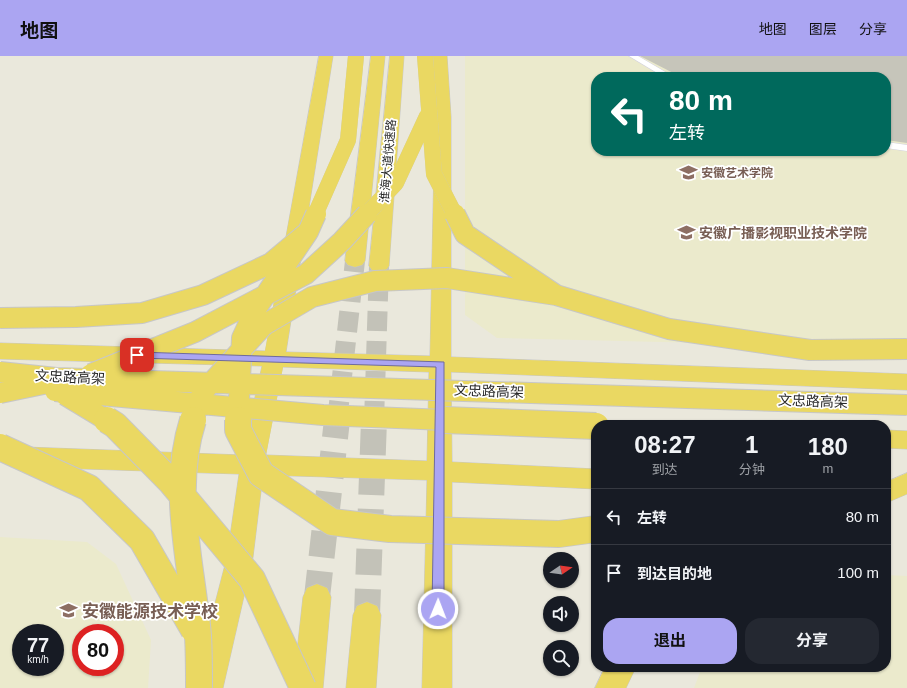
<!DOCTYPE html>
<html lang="zh">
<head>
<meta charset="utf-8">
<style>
	body { margin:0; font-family:Helvetica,"Noto Sans SC",sans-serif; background:#242831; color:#f1f3f6; height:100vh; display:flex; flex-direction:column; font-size:15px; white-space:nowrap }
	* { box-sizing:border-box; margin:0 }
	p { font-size:13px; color:#9ea1a6 }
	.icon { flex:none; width:22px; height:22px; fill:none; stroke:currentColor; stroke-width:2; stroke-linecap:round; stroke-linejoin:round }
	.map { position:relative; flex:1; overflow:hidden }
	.details { position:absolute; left:591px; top:364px; width:300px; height:252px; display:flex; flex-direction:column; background:#171b24; border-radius:16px; box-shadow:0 1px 3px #0004 }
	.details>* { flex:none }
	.hud { position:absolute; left:591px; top:16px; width:300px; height:84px; border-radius:16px; box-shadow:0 1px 3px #0004; background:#00695c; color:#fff; overflow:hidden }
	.needle { width:26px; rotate:77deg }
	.buttons { position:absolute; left:543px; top:496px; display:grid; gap:8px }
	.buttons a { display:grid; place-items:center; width:36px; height:36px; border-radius:50%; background:#171b24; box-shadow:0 1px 3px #0004; font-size:20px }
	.speed { position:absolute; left:12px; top:568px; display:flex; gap:8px; font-size:20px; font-weight:700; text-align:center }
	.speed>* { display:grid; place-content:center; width:52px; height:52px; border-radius:50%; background:#171b24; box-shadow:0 1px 3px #0004; line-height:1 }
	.speed small { font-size:10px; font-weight:400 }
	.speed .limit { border:6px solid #d22; background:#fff; color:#111 }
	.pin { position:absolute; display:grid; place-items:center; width:34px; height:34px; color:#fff; margin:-17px; border-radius:8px; box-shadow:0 2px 6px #0006 }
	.me { position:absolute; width:44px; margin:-22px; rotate:1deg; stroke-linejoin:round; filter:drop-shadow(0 0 3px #0008) }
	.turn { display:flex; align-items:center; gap:14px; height:84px; padding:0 12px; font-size:18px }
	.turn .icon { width:52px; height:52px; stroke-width:2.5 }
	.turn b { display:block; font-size:28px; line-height:34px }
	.eta { display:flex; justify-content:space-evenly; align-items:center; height:68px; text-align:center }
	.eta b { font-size:24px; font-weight:700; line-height:28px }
	.primary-button { display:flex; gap:8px; margin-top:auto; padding:8px 12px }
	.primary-button a { flex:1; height:46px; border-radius:16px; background:#aba5f2; color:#111; font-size:16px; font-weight:700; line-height:46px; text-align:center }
	.primary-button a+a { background:#242831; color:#f1f3f6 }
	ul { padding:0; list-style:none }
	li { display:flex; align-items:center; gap:12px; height:56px; padding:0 12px; border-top:1px solid #363941 }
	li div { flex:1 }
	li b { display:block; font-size:15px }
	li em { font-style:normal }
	header { display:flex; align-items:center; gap:24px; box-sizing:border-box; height:56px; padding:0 20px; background:#aba5f2; color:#111 }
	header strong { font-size:19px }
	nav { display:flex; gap:22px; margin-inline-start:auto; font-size:14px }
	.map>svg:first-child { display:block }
</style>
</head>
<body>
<header>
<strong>地图</strong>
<nav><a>地图</a><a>图层</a><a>分享</a></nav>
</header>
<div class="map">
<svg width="907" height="632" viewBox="0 0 907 632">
	<rect width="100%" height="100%" fill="#eae8dc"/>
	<path fill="#ebeacc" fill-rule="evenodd" d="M 465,0 L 907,0 L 907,292 L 497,282 L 465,259 ZM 596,21 L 886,21 L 886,95 L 596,95 Z
		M 0,481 L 87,486 L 116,508 L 151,584 L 148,632 L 0,632 ZM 21,577 L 55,577 L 55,611 L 21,611 ZM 81,577 L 115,577 L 115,611 L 81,611 Z
		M 886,519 L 907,520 L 907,632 L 694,632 L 702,611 L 886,611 Z"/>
	<path fill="#c6c5ba" d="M 640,0 L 907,0 L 907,87 L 886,84 L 886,21 L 681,21 Z"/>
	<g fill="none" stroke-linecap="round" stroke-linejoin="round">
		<path stroke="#c3c2b8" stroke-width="20" stroke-dasharray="20 10" stroke-linecap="butt" d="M 337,365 L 355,205
			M 374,365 L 379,210"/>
		<path stroke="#c3c2b8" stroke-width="26" stroke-dasharray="26 14" stroke-linecap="butt" d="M 317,541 L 337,364
			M 367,559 L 374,364"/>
		<defs>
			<path id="service" d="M 629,0 L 638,0 L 674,21 L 664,21 Z
				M 886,86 L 907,89 L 907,95 L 886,92 Z"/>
			<path id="trunk" d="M 319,0 L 333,0 L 286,296 L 430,300 L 435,61 L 433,0 L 447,0 L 451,61 L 451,301 L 907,318 L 907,334 L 451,316 L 452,406 L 596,413 L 596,433 L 452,426 L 452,632 L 422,632 L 427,424 L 263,419 L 253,501 L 223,632 L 193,632 L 227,501 L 239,418 L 25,411 L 16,408 L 13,401 L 16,394 L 25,391 L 242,399 L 262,310 L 0,303 L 0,287 L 265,295 ZM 283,311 L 429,316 L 427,405 L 266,399 Z
				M 371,0 L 385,0 L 365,205 L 362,209 L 355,211 L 348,209 L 345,205 Z
				M 390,0 L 404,0 L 389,210 L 386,214 L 379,216 L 372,214 L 369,210 Z
				M 886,374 L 907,375 L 907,393 L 886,392 Z
				M 907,417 L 907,438 L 886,447 L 886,426 Z
				M 317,528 L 327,532 L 331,541 L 323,632 L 293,632 L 303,541 L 307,532 Z
				M 367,546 L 377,550 L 381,559 L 376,632 L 346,632 L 353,559 L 357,550 Z
				M 605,611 L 636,611 L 626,632 L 595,632 Z"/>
		</defs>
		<use href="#service" stroke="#d3d1e1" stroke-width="1"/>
		<use href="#trunk" stroke="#c7c7c7" stroke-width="1"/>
		<use href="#service" fill="#fff" fill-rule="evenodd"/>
		<use href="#trunk" fill="#ead862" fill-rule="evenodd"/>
		<defs>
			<path id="trunk-bridge-far2" d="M 425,0 L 434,118 L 455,159
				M 315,159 L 348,84 L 356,0
				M 366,159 L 396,127 L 427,60"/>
			<path id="trunk-bridge-far1" d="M 455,158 L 465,178 L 556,239 L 669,273 L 810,294 L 907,293
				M 0,262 L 76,261 L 142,257 L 203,239 L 271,207 L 308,176 L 316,158
				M 0,316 L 56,322 L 907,349
				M 91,318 L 195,276 L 306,218 L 342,185 L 367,158
				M 55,335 L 323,359 L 470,365
				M 0,337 L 48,327
				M 65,339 L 108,365
				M 193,365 L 202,337 L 264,269 L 312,241 L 375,225 L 447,222 L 556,239
				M 238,365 L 242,282 L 254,256 L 308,176"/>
			<path id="trunk-bridge" d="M 107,364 L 115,369 L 171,426 L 252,523 L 303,632
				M 193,364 C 170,436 192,507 198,580 C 199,597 199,615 199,632
				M 238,364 L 238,374 L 261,418 L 332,466 L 390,473 L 559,478 L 596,473
				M 445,364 L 596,370
				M 0,391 L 89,432 L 142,484 L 194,574"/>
		</defs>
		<use href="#trunk-bridge-far2" stroke="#c7c7c7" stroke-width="16" stroke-linecap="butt"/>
		<use href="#trunk-bridge-far1" stroke="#c7c7c7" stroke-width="22" stroke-linecap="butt"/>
		<use href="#trunk-bridge" stroke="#c7c7c7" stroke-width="28" stroke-linecap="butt"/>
		<use href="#trunk-bridge-far2" stroke="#ead862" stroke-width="16"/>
		<use href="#trunk-bridge-far1" stroke="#ead862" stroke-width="20"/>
		<use href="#trunk-bridge" stroke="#ead862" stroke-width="26"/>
	</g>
	<path fill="#aba5f2" stroke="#6f6b9d" d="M 137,296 L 444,306 L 444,553 L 442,557 L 438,558 L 434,557 L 432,553 L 436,311 L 137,302 L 133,299 Z"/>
	<defs>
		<symbol id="university-bare" viewBox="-9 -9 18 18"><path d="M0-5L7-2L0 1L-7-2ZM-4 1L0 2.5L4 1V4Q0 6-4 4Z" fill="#8d6e63" stroke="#fff" stroke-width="2.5" paint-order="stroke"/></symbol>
		<symbol id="school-bare" viewBox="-9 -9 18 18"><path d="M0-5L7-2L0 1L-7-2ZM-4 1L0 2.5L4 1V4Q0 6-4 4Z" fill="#8d6e63" stroke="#fff" stroke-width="2.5" paint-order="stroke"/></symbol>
	</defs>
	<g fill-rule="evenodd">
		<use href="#university-bare" x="676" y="104" width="25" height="25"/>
		<use href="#school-bare" x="674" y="164" width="25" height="25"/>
		<use href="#university-bare" x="56" y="542" width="25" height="25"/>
	</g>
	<g text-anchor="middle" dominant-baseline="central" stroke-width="3.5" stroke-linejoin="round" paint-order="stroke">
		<g font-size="12" fill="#292929" stroke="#fff">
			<text transform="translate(388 105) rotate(-85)">淮海大道快速路</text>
		</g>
		<g font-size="12" font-weight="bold" fill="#785e54" stroke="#fff" text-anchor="start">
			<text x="701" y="117">安徽艺术学院</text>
		</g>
		<g font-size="14" font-weight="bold" fill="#785e54" stroke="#fff" text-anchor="start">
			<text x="699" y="177">安徽广播影视职业技术学院</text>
		</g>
		<g font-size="14" fill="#292929" stroke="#fff">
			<text transform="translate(70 321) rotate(3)">文忠路高架</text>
			<text transform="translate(489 335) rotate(2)">文忠路高架</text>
			<text transform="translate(813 345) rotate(2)">文忠路高架</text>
		</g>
		<g font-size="17" font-weight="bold" fill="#785e54" stroke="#fff" text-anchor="start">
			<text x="82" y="555">安徽能源技术学校</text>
		</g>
	</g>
</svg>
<div class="buttons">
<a><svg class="needle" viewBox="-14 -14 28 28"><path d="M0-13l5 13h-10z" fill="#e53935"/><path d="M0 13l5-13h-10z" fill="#9ea1a6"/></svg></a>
<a><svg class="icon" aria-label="sound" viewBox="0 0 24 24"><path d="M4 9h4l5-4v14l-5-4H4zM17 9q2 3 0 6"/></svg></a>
<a><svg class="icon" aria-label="search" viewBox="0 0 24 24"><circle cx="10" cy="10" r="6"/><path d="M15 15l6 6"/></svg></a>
</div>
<div class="speed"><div>77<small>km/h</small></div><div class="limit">80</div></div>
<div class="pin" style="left:137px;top:299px;background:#d93025"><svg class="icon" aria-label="arrive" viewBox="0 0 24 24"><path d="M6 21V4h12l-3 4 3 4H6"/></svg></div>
<svg class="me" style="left:438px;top:553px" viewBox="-20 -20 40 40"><circle r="17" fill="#aba5f2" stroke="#fff" stroke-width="3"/><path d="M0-11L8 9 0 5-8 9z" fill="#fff"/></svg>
<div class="hud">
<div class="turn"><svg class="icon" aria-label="left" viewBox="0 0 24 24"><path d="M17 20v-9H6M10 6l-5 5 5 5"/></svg><div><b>80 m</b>左转</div></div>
</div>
<section class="details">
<div class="eta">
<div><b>08:27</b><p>到达</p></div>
<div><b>1</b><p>分钟</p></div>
<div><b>180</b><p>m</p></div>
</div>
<ul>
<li><svg class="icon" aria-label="left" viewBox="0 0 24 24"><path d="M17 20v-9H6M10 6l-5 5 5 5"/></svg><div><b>左转</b></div><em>80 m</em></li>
<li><svg class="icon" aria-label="arrive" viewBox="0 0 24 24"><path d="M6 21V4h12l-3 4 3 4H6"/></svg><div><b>到达目的地</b></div><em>100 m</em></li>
</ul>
<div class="primary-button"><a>退出</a><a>分享</a></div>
</section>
</div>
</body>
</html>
